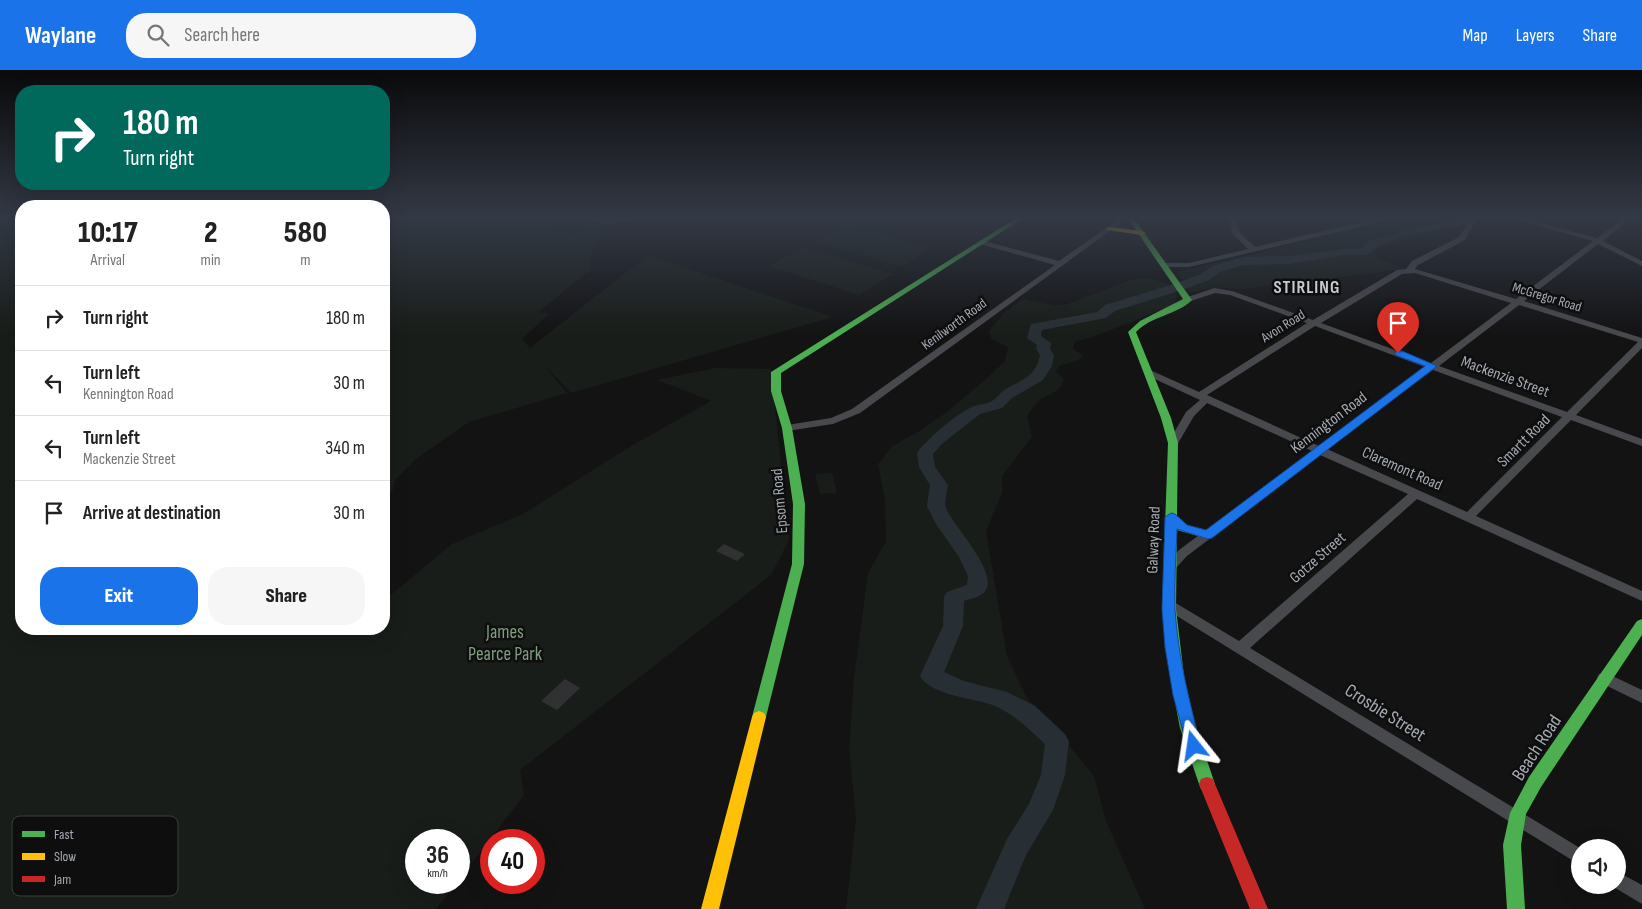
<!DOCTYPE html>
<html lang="en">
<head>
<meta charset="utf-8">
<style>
	body { margin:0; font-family:"Sofia Sans Condensed",sans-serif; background:#f6f6f6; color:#222; height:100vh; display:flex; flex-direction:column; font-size:19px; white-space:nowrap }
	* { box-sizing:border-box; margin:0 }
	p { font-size:16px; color:#767676 }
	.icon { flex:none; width:28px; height:28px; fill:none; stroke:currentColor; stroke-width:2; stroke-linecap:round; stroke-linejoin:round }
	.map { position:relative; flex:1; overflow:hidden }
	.side { position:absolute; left:15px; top:130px; width:375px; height:435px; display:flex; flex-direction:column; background:#fff; border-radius:20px; box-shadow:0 5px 20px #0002 }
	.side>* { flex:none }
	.top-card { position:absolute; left:15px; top:15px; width:375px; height:105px; border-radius:20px; box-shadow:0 5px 20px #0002; background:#00695c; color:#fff; overflow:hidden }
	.fabs { position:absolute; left:1571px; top:769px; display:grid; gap:10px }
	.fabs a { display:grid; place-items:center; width:55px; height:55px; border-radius:50%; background:#fff; box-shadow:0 5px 20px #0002; font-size:25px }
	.speed { position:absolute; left:405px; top:759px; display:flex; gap:10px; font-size:25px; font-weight:700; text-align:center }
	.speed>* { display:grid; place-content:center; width:65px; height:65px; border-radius:50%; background:#fff; box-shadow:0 5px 20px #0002; line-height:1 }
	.speed small { font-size:12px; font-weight:400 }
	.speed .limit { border:8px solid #d22; background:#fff; color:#111 }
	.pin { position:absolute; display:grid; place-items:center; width:42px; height:42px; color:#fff; margin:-51px -21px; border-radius:50% 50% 50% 0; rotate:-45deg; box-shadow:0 0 5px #0007 }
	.pin .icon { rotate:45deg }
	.me { position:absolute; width:55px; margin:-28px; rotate:345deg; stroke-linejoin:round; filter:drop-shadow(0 0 4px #0008) }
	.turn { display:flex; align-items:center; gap:18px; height:105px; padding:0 25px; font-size:22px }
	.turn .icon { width:65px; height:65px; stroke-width:2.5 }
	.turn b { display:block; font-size:35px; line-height:42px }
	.eta { display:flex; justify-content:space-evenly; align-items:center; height:85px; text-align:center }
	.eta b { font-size:30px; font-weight:800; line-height:35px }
	.action { display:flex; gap:10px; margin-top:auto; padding:10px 25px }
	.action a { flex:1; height:58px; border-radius:20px; background:#1a73e8; color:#fff; font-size:20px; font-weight:800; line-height:58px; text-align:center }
	.action a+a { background:#f6f6f6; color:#222 }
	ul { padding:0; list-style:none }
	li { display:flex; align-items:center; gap:15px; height:65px; padding:0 25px; border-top:1px solid #e0e0e0 }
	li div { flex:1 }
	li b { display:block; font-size:19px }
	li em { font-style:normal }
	header { display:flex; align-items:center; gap:30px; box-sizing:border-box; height:70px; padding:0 25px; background:#1a73e8; color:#fff }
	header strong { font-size:24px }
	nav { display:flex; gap:28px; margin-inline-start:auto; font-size:18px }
	.search { width:350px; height:45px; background:#f6f6f6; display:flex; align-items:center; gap:12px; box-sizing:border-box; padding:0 18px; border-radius:20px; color:#767676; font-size:19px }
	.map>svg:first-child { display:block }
</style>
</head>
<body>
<header>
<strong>Waylane</strong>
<div class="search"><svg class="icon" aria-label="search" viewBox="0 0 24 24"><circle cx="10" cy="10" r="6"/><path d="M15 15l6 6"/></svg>Search here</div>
<nav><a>Map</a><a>Layers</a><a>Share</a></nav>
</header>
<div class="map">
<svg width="1642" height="839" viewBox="0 0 1642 839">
	<rect width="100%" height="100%" fill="#131314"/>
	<path fill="#181d19" d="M 0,147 L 21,147 L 21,559 L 384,559 L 384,527 L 393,523 L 452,474 L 523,444 L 633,375 L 711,331 L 657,310 L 715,298 L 771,299 L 789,470 L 771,505 L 520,700 L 524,725 L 459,810 L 459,770 L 416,770 L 416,812 L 457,813 L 436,839 L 0,839 Z
		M 384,147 L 534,147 L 569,165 L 577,163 L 579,158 L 576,151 L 609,161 C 595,170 592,179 590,195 L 594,200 L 583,205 L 539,242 L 549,244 L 522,269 L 530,278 L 648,185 L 833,247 L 571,323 L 544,295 L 567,323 L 469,352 L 416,389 L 395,410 L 393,420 L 384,430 Z
		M 735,147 L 813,147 L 786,161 Z
		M 1399,147 L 1471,147 L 1465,153 L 1417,166 L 1375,180 L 1376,188 L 1404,199 L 1303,212 L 1277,212 L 1262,217 L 1238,219 L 1214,217 L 1193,222 L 1186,220 L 1178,202 L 1183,199 L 1197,197 L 1377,155 Z
		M 846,154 L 932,178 L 902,197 L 814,172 Z
		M 804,177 L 893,204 L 859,225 L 768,196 Z
		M 1148,208 L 1166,213 L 1177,224 L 1174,235 L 1093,267 L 1075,272 L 1073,278 L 1083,286 L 1079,290 L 1059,296 L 1056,302 L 1064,308 C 1061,322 1051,323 1040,330 C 1035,333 1031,341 1027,346 L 1032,367 L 1002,406 L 1002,423 L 986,461 L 1007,586 L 1027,628 L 1056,659 L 1094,706 L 1106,751 L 1145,839 L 846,839 L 856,748 L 849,680 L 854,608 L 868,503 L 886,471 L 885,431 L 878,394 L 892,376 L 918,362 L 947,342 L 987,308 L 1005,291 L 1008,277 L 991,269 L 989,261 L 1005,242 L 1023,229 L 1054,235 L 1065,235 L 1133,209 Z
		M 832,403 L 837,423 L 820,424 L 815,404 Z"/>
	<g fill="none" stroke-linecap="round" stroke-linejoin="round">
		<path fill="#282f34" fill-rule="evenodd" d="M 1461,147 L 1471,147 L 1469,154 C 1438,162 1390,162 1367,185 L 1344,185 L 1289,194 L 1244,195 L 1220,202 L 1209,210 L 1182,220 L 1115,241 L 1106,248 L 1042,260 L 1041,266 L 1051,273 L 1050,279 L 1054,285 L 1052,296 L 1043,310 L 1012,328 L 1002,338 L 980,344 L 943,373 L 933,384 L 935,397 L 948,415 C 947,422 944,432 946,438 C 952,455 1005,508 982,524 C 977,528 969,529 964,531 L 963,556 L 944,602 L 964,611 L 1007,622 L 1035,636 L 1065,664 L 1069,671 L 1065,705 L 1053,740 L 1026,785 L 1004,839 L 976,839 L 1007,769 L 1029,734 L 1041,705 L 1045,674 C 1029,659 1015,645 995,636 C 976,628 931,626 920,606 L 943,556 L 944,527 L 947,522 L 967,515 L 968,506 L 959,487 L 936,454 L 927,436 L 930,415 L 919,397 L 917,383 C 926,370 955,345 970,338 C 976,334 986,335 992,331 C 996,329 999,324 1003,321 C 1021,309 1035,309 1040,285 L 1036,279 L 1037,275 L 1027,268 L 1031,254 L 1097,242 L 1105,235 L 1174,214 L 1201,204 L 1212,196 L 1243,187 L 1289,186 L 1344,179 L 1360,179 L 1369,171 L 1440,152 L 1460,149 Z"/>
	</g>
	<path fill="#313134" d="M 724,474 L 734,479 L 745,484 L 737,491 L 716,481 Z
		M 565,609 L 580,618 L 557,640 L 541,631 Z"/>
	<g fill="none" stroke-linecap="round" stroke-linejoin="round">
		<path fill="#48494c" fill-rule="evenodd" d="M 581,147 L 592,147 L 604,150 L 652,147 L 649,149 L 604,154 Z
			M 1122,147 L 1129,147 L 860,343 L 833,354 L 787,361 L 782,358 L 787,355 L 831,348 L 852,339 L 1055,195 L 980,174 L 980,170 L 1059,191 Z
			M 1232,147 L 1239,147 L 1236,151 L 1240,163 L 1255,177 L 1383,147 L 1392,147 L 1377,153 L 1189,197 L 1162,197 L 1161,195 L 1165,193 L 1189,193 L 1248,179 L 1233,164 L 1229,151 Z
			M 1472,147 L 1478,147 L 1465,170 L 1418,195 L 1415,199 L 1516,229 L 1593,171 L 1507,147 L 1517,147 L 1597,168 L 1625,147 L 1632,147 L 1603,171 L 1642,191 L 1642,196 L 1598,174 L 1524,231 L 1642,268 L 1642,278 L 1576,345 L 1642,369 L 1642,376 L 1571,350 L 1476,446 L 1642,521 L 1642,531 L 1417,429 L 1250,578 L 1580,778 L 1580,795 L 1164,538 L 1162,535 L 1164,532 L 1174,532 L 1239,571 L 1408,424 L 1320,385 L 1187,486 L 1174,500 L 1166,500 L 1164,497 L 1179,480 L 1312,381 L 1207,333 L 1194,346 L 1177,375 L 1169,375 L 1168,373 L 1186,342 L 1200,330 L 1144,304 L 1144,300 L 1150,300 L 1199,322 L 1307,253 L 1230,225 L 1215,223 L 1188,232 L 1184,230 L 1185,228 L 1214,218 L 1232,221 L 1313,250 L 1397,200 L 1406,199 L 1412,191 L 1459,167 ZM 1415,203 L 1511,233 L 1431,293 L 1321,253 L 1402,204 ZM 1519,235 L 1638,272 L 1567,342 L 1439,296 ZM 1315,256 L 1425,297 L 1319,376 L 1207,325 ZM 1433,300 L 1562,347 L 1467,442 L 1327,379 Z
			M 1604,602 L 1642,620 L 1642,633 L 1599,612 L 1597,608 L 1599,604 Z
			M 1618,802 L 1642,815 L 1642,834 L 1612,816 L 1618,815 Z"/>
		<path fill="#4caf50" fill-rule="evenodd" d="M 1018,147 L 1025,147 L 781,303 L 781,321 L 792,358 L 805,434 L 804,494 L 766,647 L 764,651 L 759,653 L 754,651 L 752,647 L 792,494 L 793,434 L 782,358 L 771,321 L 771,302 Z
			M 1127,147 L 1133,147 L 1192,230 C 1177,245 1151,246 1136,262 L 1171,348 L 1178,373 L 1177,446 L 1186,455 L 1212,462 L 1214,465 L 1208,469 L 1177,460 L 1176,539 L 1184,606 L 1196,658 L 1215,714 L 1213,719 L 1207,721 L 1201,719 L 1199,714 L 1180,658 L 1170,606 L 1162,539 L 1168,373 L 1161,348 L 1128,262 L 1140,251 L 1183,229 Z
			M 1642,549 L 1642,565 L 1541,717 L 1526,744 L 1521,775 L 1525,839 L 1507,839 L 1503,775 L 1510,743 L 1529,707 L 1637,551 Z"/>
		<path fill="#ffc107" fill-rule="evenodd" d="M 1109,157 L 1142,161 L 1146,163 L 1142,165 L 1107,160 L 1105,159 Z
			M 759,641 L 764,643 L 766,647 L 719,839 L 701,839 L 752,647 L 754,643 Z"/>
		<path fill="#c62828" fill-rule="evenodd" d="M 1207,707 L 1213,709 L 1215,714 L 1268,839 L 1250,839 L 1199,714 L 1201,709 Z"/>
	</g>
	<linearGradient id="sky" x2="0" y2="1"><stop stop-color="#0a0a0b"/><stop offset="0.56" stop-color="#333945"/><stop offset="1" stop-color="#333945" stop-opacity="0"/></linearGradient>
	<rect width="1642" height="264" fill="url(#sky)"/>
	<path fill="#1a73e8" stroke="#114b97" d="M 1395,281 L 1402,281 L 1437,296 L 1212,468 L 1208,469 L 1177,459 C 1176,486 1174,513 1175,540 C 1178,586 1189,631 1201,676 L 1199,680 L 1194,682 L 1188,680 L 1173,625 L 1165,577 L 1162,539 L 1165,447 L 1171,443 L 1175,444 L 1187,455 L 1206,460 L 1425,296 L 1395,285 Z"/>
	<g text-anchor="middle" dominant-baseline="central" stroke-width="5" stroke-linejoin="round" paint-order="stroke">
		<g font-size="14" fill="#a5abb4" stroke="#0e0e0f">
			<text transform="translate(1547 227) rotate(17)">McGregor Road</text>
			<text transform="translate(954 254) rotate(-36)">Kenilworth Road</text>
			<text transform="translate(1283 256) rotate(-32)">Avon Road</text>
		</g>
		<g font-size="16" fill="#a5abb4" stroke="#0e0e0f">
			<text transform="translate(1505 307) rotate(20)">Mackenzie Street</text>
			<text transform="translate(1329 353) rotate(-37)">Kennington Road</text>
			<text transform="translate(1524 371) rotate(-45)">Smartt Road</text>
			<text transform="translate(1402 399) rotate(24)">Claremont Road</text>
			<text transform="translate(780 431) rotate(-95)">Epsom Road</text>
			<text transform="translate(1154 470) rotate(-88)">Galway Road</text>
			<text transform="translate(1318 488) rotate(-41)">Gotze Street</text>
		</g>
		<g font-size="18" font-weight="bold" letter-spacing="1" fill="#c6cad0" stroke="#0e0e0f">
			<text x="1307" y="217">STIRLING</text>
		</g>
		<g font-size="19" fill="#7e9e7d" stroke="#0e0e0f">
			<text x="505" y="562">James<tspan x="505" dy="22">Pearce Park</tspan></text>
		</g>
		<g font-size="19" fill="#a5abb4" stroke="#0e0e0f">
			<text transform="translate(1385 643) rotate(32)">Crosbie Street</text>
			<text transform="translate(1537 678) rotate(-57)">Beach Road</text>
		</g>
	</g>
	<rect x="12" y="746" width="166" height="80" rx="8" fill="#0e0e0f" stroke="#3b3d41" stroke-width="1"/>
	<rect x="22" y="761" width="23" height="6" fill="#4caf50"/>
	<rect x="22" y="783" width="23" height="7" fill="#ffc107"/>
	<rect x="22" y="806" width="23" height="6" fill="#c62828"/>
	<g font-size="14" fill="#a5abb4">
		<text x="54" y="769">Fast</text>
		<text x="54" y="791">Slow</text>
		<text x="54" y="814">Jam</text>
	</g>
</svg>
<div class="fabs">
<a><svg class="icon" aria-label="sound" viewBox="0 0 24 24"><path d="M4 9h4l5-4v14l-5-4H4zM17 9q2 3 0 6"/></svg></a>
</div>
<div class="speed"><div>36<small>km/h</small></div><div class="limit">40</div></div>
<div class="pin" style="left:1398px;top:283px;background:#d93025"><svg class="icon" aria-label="arrive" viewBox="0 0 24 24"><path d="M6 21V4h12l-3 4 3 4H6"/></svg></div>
<svg class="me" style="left:1194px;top:676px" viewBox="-20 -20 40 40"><path d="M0-17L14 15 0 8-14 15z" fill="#1a73e8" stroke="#fff" stroke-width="4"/></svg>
<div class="top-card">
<div class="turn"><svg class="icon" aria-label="right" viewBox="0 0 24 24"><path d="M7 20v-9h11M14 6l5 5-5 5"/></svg><div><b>180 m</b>Turn right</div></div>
</div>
<section class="side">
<div class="eta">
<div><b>10:17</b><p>Arrival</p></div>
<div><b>2</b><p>min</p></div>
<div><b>580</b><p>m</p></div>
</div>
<ul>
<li><svg class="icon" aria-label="right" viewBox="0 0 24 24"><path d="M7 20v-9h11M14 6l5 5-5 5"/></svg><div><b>Turn right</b></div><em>180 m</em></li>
<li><svg class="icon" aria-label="left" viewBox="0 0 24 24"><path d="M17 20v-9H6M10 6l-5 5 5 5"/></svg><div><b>Turn left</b><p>Kennington Road</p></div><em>30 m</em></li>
<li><svg class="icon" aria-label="left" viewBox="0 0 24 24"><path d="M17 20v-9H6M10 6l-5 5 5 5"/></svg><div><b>Turn left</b><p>Mackenzie Street</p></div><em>340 m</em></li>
<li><svg class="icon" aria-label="arrive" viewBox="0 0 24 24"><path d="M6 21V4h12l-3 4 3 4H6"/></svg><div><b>Arrive at destination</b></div><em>30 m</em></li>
</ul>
<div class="action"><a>Exit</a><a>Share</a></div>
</section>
</div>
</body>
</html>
